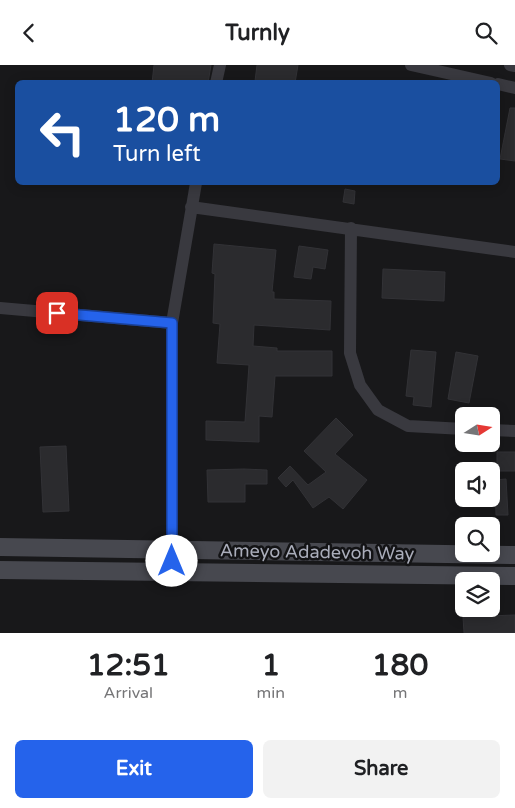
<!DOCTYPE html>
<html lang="en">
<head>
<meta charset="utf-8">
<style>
	body { margin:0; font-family:"Varela Round",sans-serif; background:#f2f2f2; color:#202124; height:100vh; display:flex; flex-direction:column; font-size:19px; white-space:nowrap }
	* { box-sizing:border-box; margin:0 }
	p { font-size:16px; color:#757577 }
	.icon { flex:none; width:28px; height:28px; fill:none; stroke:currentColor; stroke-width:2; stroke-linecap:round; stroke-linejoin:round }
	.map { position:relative; height:568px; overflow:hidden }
	.side { display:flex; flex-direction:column; background:#fff; flex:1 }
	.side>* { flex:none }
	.top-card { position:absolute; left:15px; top:15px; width:485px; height:105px; border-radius:8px; box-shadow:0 2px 12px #0003; background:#1a4fa0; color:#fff; overflow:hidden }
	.needle { width:32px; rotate:78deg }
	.controls { position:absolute; left:455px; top:342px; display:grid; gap:10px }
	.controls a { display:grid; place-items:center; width:45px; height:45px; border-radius:8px; background:#fff; box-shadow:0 2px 12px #0003; font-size:25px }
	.pin { position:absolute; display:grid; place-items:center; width:42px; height:42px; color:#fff; margin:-21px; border-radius:10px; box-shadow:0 2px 8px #0006 }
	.me { position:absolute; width:55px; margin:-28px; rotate:0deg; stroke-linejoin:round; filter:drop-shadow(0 0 4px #0008) }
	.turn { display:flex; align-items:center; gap:18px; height:105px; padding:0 15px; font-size:22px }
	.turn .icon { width:65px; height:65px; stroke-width:2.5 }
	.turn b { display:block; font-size:35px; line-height:42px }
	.eta { display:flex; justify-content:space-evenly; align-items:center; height:85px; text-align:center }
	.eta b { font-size:30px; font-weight:700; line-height:35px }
	.button { display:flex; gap:10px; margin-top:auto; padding:10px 15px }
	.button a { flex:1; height:58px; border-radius:8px; background:#2563eb; color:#fff; font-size:20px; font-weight:700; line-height:58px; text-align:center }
	.button a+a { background:#f2f2f2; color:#202124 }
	header { display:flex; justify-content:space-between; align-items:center; height:65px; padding:0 15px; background:#fff; font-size:22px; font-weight:700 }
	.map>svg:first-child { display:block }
</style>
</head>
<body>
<header><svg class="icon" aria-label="back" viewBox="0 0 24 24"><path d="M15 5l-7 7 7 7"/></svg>Turnly<svg class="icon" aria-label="search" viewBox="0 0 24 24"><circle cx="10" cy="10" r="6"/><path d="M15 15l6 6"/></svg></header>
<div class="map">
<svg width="515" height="568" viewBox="0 0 515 568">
	<rect width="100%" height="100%" fill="#18181a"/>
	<path fill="#2b2b2e" stroke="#323236" d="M 154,0 L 211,0 L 208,18 L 152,18 Z
		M 257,0 L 298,0 L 295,18 L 255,16 Z
		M 510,43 L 515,43 L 515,96 L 500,94 Z
		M 345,124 L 355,126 L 354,139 L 343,137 Z
		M 214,179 L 276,185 L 272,227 L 274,227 L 274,234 L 331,236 L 330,265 L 254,260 L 253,281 L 277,283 L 277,286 L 332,286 L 332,311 L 275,311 L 272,352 L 259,351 L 259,377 L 206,375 L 206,356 L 245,357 L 249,300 L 217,298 L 220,259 L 213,258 L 215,209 L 212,208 Z
		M 299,181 L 328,185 L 325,204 L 313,202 L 311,214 L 294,212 Z
		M 383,204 L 445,207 L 444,236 L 382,233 Z
		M 411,285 L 436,287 L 431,342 L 413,340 L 414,332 L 406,331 Z
		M 456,287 L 478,291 L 469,338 L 448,334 Z
		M 336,353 L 353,370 L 335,389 L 367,415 L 343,444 L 329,432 L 313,443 L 293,415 L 286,422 L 278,413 L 290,401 L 308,420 L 326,407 L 304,386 Z
		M 66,381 L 69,446 L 43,447 L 40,382 Z
		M 497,387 L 515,387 L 515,406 L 497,406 Z
		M 244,404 L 267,405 L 267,419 L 245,419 L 245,437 L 208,437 L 207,405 Z
		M 506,414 L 508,450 L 496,450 L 495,415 Z
		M 515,550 L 515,568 L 464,568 L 463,552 Z"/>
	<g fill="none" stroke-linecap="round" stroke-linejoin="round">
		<path stroke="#39393f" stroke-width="12" d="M 411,0 L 491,18
			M 510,0 L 515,1
			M 216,18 L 220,0
			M 498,19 L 515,23
			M 191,142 L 515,187
			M 351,163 L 350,288 L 360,320 L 378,345 L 408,361 L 464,364
			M 0,243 L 172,258
			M 491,365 L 515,366
			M 172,507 L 172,258 L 196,118"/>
		<path stroke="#47484f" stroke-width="18" d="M 0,482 L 515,490
			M 0,505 L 515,511"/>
	</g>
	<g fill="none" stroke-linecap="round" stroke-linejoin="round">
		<defs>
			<path id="route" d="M 57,248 L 172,258 L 172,496"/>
		</defs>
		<use href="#route" stroke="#184099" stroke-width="12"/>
		<use href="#route" stroke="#2563eb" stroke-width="9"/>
	</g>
	<g text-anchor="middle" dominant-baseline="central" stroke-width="5" stroke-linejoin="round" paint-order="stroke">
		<g font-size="18" fill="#aaadba" stroke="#131315">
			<text transform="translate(317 487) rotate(1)">Ameyo Adadevoh Way</text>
		</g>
	</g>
</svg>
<div class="controls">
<a><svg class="needle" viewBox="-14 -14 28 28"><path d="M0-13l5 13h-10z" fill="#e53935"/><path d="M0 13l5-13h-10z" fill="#757577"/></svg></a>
<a><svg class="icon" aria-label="sound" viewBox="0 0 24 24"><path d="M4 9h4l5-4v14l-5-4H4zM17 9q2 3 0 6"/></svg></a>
<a><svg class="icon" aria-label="search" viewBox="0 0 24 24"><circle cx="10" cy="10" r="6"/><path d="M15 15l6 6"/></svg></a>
<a><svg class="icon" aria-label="layers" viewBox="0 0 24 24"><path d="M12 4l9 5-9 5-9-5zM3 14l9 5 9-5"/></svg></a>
</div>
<div class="pin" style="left:57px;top:248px;background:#d93025"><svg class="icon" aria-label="arrive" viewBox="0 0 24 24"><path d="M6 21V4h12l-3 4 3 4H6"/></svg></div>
<svg class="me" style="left:172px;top:496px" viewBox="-20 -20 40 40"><circle r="19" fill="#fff"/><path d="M0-13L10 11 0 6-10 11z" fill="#2563eb"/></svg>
<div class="top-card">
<div class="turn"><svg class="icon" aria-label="left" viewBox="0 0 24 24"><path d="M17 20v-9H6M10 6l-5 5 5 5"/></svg><div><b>120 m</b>Turn left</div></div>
</div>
</div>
<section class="side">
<div class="eta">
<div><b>12:51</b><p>Arrival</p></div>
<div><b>1</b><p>min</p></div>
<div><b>180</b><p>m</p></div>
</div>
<div class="button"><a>Exit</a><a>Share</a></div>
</section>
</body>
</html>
